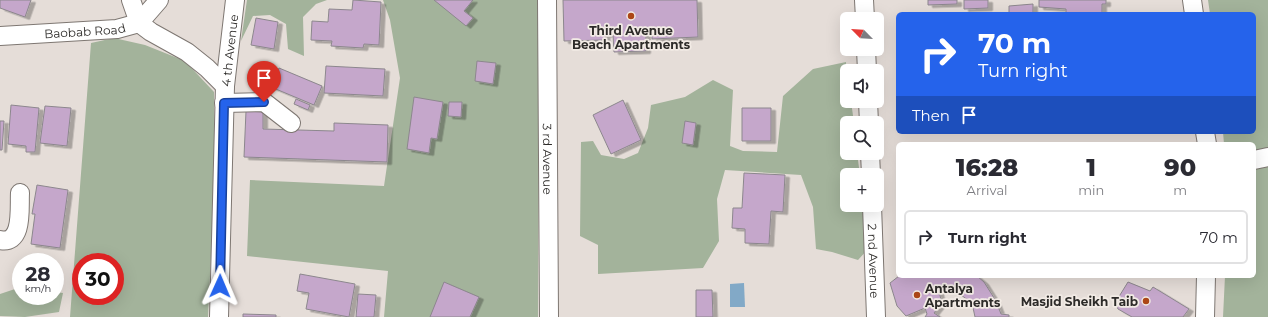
<!DOCTYPE html>
<html lang="en">
<head>
<meta charset="utf-8">
<style>
	body { margin:0; font-family:Montserrat,sans-serif; background:#f7f7f7; color:#2b2b33; height:100vh; display:flex; flex-direction:column; font-size:15px; white-space:nowrap }
	* { box-sizing:border-box; margin:0 }
	p { font-size:13px; color:#7c7c81 }
	.icon { flex:none; width:22px; height:22px; fill:none; stroke:currentColor; stroke-width:2; stroke-linecap:round; stroke-linejoin:round }
	.map { position:relative; flex:1; overflow:hidden }
	.panel { position:absolute; left:896px; top:142px; width:360px; height:136px; display:flex; flex-direction:column; background:#fff; border-radius:6px; box-shadow:0 4px 16px #0002 }
	.panel>* { flex:none }
	.banner { position:absolute; left:896px; top:12px; width:360px; height:122px; border-radius:6px; box-shadow:0 4px 16px #0002; background:#2563eb; color:#fff; overflow:hidden }
	.needle { width:26px; rotate:294deg }
	.buttons { position:absolute; left:840px; top:12px; display:grid; gap:8px }
	.buttons a { display:grid; place-items:center; width:44px; height:44px; border-radius:6px; background:#fff; box-shadow:0 4px 16px #0002; font-size:20px }
	.speed { position:absolute; left:12px; top:253px; display:flex; gap:8px; font-size:20px; font-weight:700; text-align:center }
	.speed>* { display:grid; place-content:center; width:52px; height:52px; border-radius:50%; background:#fff; box-shadow:0 4px 16px #0002; line-height:1 }
	.speed small { font-size:10px; font-weight:400 }
	.speed .limit { border:6px solid #d22; background:#fff; color:#111 }
	.pin { position:absolute; display:grid; place-items:center; width:34px; height:34px; color:#fff; margin:-41px -17px; border-radius:50% 50% 50% 0; rotate:-45deg; box-shadow:0 0 4px #0007 }
	.pin .icon { rotate:45deg }
	.me { position:absolute; width:44px; margin:-22px; rotate:1deg; stroke-linejoin:round; filter:drop-shadow(0 0 3px #0008) }
	.turn { display:flex; align-items:center; gap:14px; height:84px; padding:0 16px; font-size:18px }
	.turn .icon { width:52px; height:52px; stroke-width:2.5 }
	.turn b { display:block; font-size:28px; line-height:34px }
	.then { display:flex; align-items:center; height:38px; padding:0 16px; background:#0003; gap:8px; font-size:15px }
	.eta { display:flex; justify-content:space-evenly; align-items:center; height:68px; text-align:center }
	.eta b { font-size:24px; font-weight:800; line-height:28px }
	ul { padding:0; list-style:none }
	li { display:flex; align-items:center; gap:12px; height:54px; margin:0 8px 6px; padding:0 8px; border:2px solid #e1e1e2; border-radius:6px }
	li div { flex:1 }
	li b { display:block; font-size:15px }
	li em { font-style:normal }
	.map>svg:first-child { display:block }
</style>
</head>
<body>
<div class="map">
<svg width="1268" height="317" viewBox="0 0 1268 317">
	<defs>
		<filter id="shadow"><feDropShadow dx="4.5" dy="2.5" stdDeviation="0" flood-color="#0004"/></filter>
	</defs>
	<rect width="100%" height="100%" fill="#e5ddd8"/>
	<path fill="#a3b39b" fill-rule="evenodd" d="M 247,0 L 327,0 L 316,4 L 303,17 L 304,56 L 288,49 L 286,24 L 270,15 L 253,16 L 241,41 Z
		M 383,0 L 539,0 L 538,317 L 384,317 L 388,271 L 247,256 L 250,180 L 384,186 L 400,78 L 390,20 Z
		M 1208,0 L 1268,0 L 1268,317 L 1223,317 L 1225,276 L 1254,276 L 1254,144 L 1224,144 L 1223,132 L 1254,132 L 1254,14 L 1210,14 Z
		M 114,38 L 145,45 L 185,61 L 214,92 L 215,174 L 208,317 L 70,317 L 91,43 ZM 81,262 L 115,262 L 115,296 L 81,296 Z
		M 846,62 L 847,101 L 851,101 L 854,123 L 847,123 L 847,153 L 857,153 L 860,175 L 847,175 L 847,205 L 864,205 L 869,248 L 858,260 L 832,252 L 816,249 L 813,207 L 801,175 L 725,170 L 717,199 L 719,241 L 703,268 L 598,274 L 598,245 L 580,236 L 581,142 L 593,141 L 601,155 L 624,159 L 638,153 L 648,128 L 651,105 L 685,97 L 713,80 L 733,90 L 730,146 L 743,151 L 777,152 L 783,96 L 813,69 Z
		M 21,287 L 21,296 L 55,296 L 55,292 L 63,293 L 59,312 L 25,317 L 0,316 L 0,294 Z"/>
	<path fill="#82a9c7" d="M 744,283 L 745,307 L 730,307 L 730,284 Z"/>
	<path fill="#c5a7cb" stroke="#8c878d" filter="url(#shadow)" d="M 0,0 L 31,0 L 25,17 L 0,8 Z
		M 353,0 L 381,2 L 379,45 L 364,44 L 363,48 L 331,46 L 332,41 L 311,40 L 312,21 L 328,22 L 329,9 L 352,10 Z
		M 434,0 L 473,0 L 464,11 L 473,18 L 466,26 Z
		M 563,0 L 697,0 L 698,37 L 652,39 L 652,33 L 646,33 L 646,51 L 614,52 L 613,34 L 605,35 L 606,40 L 564,41 Z
		M 928,0 L 957,0 L 957,4 L 928,5 Z
		M 964,0 L 988,0 L 988,8 L 964,9 Z
		M 1039,0 L 1106,0 L 1106,4 L 1102,4 L 1102,14 L 1066,14 L 1066,9 L 1039,7 Z
		M 1033,4 L 1033,14 L 1009,14 L 1009,6 Z
		M 256,18 L 278,22 L 274,49 L 251,45 Z
		M 477,61 L 496,63 L 493,84 L 475,81 Z
		M 326,66 L 385,69 L 383,96 L 324,93 Z
		M 279,68 L 322,86 L 314,105 L 271,87 Z
		M 414,97 L 443,102 L 437,139 L 431,138 L 429,153 L 407,149 Z
		M 296,99 L 310,105 L 308,110 L 294,104 Z
		M 623,100 L 641,140 L 611,154 L 593,115 Z
		M 449,102 L 462,102 L 461,117 L 448,116 Z
		M 11,105 L 39,108 L 35,152 L 26,152 L 26,146 L 8,144 Z
		M 45,106 L 71,108 L 67,146 L 40,143 Z
		M 742,108 L 771,108 L 771,141 L 742,141 Z
		M 246,111 L 263,112 L 263,129 L 334,131 L 334,123 L 388,125 L 387,162 L 244,157 Z
		M 0,121 L 4,121 L 2,150 L 0,150 Z
		M 685,121 L 696,123 L 693,145 L 682,143 Z
		M 744,173 L 785,175 L 783,212 L 771,211 L 769,244 L 745,243 L 745,229 L 732,228 L 733,208 L 742,208 Z
		M 37,185 L 68,190 L 60,248 L 31,244 L 35,214 L 32,214 Z
		M 300,274 L 355,284 L 349,317 L 306,309 L 309,293 L 297,291 Z
		M 899,276 L 977,276 L 984,282 L 996,301 L 1001,314 L 1009,315 L 1009,317 L 975,317 L 972,303 L 950,287 L 938,288 L 942,303 L 934,313 L 940,317 L 925,317 L 927,314 L 925,308 L 906,316 L 897,306 L 890,283 Z
		M 444,282 L 479,297 L 470,317 L 430,317 Z
		M 1128,282 L 1150,291 L 1153,287 L 1189,309 L 1183,317 L 1132,317 L 1118,309 L 1115,303 Z
		M 696,290 L 712,290 L 713,317 L 696,317 Z
		M 358,294 L 376,295 L 374,317 L 356,317 Z
		M 243,314 L 276,315 L 276,317 L 243,317 Z"/>
	<g fill="none" stroke-linecap="round" stroke-linejoin="round">
		<defs>
			<g id="minor">
				<path d="M 131,0 L 139,23 L 151,32 L 187,52 L 207,68 L 225,86"/>
				<path id="s1" d="M 547,0 L 549,317"/>
				<path d="M 864,0 L 865,19"/>
				<path d="M 1192,0 L 1194,14"/>
				<path id="s2" d="M 0,36 L 117,29 L 139,23 L 159,0"/>
				<path d="M 866,49 L 867,71"/>
				<path d="M 868,101 L 869,123"/>
				<path d="M 224,103 L 264,102 L 291,123"/>
				<path d="M 1205,132 L 1207,144"/>
				<path d="M 870,153 L 871,175"/>
				<path d="M 1254,160 L 1268,157"/>
				<path id="s3" d="M 872,205 L 876,317"/>
				<path d="M 0,240 C 24,245 19,207 20,193"/>
				<path id="s4" d="M 219,317 L 225,86 L 235,0"/>
				<path d="M 1205,317 L 1206,276"/>
			</g>
		</defs>
		<use href="#minor" stroke="#7e7772" stroke-width="20"/>
		<use href="#minor" stroke="#fff" stroke-width="18"/>
	</g>
	<g fill="none" stroke-linecap="round" stroke-linejoin="round">
		<defs>
			<path id="route" d="M 220,286 L 224,103 L 264,102"/>
		</defs>
		<use href="#route" stroke="#184099" stroke-width="10"/>
		<use href="#route" stroke="#2563eb" stroke-width="7"/>
	</g>
	<g fill="#ac4717" stroke="#f2ebe5" stroke-width="1.5">
		<circle cx="631" cy="16" r="4"/>
		<circle cx="917" cy="295" r="4"/>
		<circle cx="1146" cy="301" r="4"/>
	</g>
	<g text-anchor="middle" dominant-baseline="central" stroke-width="3.5" stroke-linejoin="round" paint-order="stroke">
		<g font-size="12" fill="#2d2b29" stroke="#f2ebe5">
			<text stroke="none"><textPath href="#s2" startOffset="85">Baobab Road</textPath></text>
			<text stroke="none"><textPath href="#s4" startOffset="267">4 th Avenue</textPath></text>
			<text stroke="none"><textPath href="#s1" startOffset="159">3 rd Avenue</textPath></text>
			<text stroke="none"><textPath href="#s3" startOffset="56">2 nd Avenue</textPath></text>
		</g>
		<g font-size="12" font-weight="bold" fill="#2d2b29" stroke="#f2ebe5">
			<text x="631" y="30">Third Avenue<tspan x="631" dy="14">Beach Apartments</tspan></text>
			<text x="925" y="288" text-anchor="start">Antalya<tspan x="925" dy="14">Apartments</tspan></text>
			<text x="1138" y="301" text-anchor="end">Masjid Sheikh Taib</text>
		</g>
	</g>
</svg>
<div class="buttons">
<a><svg class="needle" viewBox="-14 -14 28 28"><path d="M0-13l5 13h-10z" fill="#e53935"/><path d="M0 13l5-13h-10z" fill="#7c7c81"/></svg></a>
<a><svg class="icon" aria-label="sound" viewBox="0 0 24 24"><path d="M4 9h4l5-4v14l-5-4H4zM17 9q2 3 0 6"/></svg></a>
<a><svg class="icon" aria-label="search" viewBox="0 0 24 24"><circle cx="10" cy="10" r="6"/><path d="M15 15l6 6"/></svg></a>
<a>+</a>
</div>
<div class="speed"><div>28<small>km/h</small></div><div class="limit">30</div></div>
<div class="pin" style="left:264px;top:102px;background:#d93025"><svg class="icon" aria-label="arrive" viewBox="0 0 24 24"><path d="M6 21V4h12l-3 4 3 4H6"/></svg></div>
<svg class="me" style="left:220px;top:286px" viewBox="-20 -20 40 40"><path d="M0-17L14 15 0 8-14 15z" fill="#2563eb" stroke="#fff" stroke-width="4"/></svg>
<div class="banner">
<div class="turn"><svg class="icon" aria-label="right" viewBox="0 0 24 24"><path d="M7 20v-9h11M14 6l5 5-5 5"/></svg><div><b>70 m</b>Turn right</div></div>
<div class="then">Then<svg class="icon" aria-label="arrive" viewBox="0 0 24 24"><path d="M6 21V4h12l-3 4 3 4H6"/></svg></div>
</div>
<section class="panel">
<div class="eta">
<div><b>16:28</b><p>Arrival</p></div>
<div><b>1</b><p>min</p></div>
<div><b>90</b><p>m</p></div>
</div>
<ul>
<li><svg class="icon" aria-label="right" viewBox="0 0 24 24"><path d="M7 20v-9h11M14 6l5 5-5 5"/></svg><div><b>Turn right</b></div><em>70 m</em></li>
</ul>
</section>
</div>
</body>
</html>
